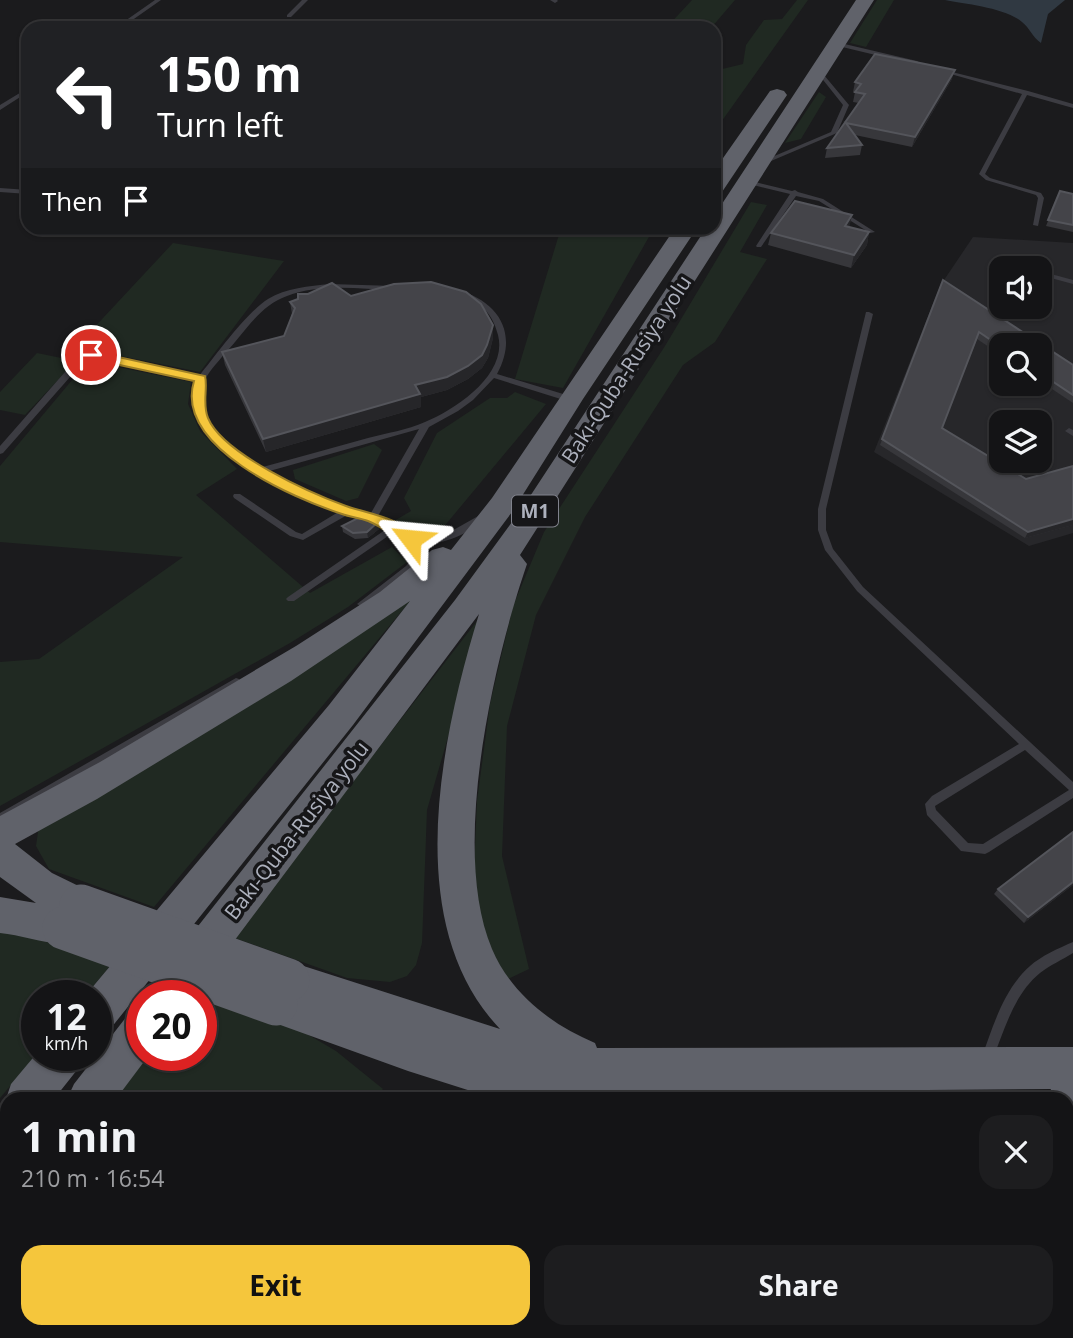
<!DOCTYPE html>
<html lang="en">
<head>
<meta charset="utf-8">
<style>
	body { margin:0; font-family:"Open Sans",sans-serif; background:#1d1d1f; color:#f1f3f6; height:100vh; display:flex; flex-direction:column; font-size:26px; white-space:nowrap }
	* { box-sizing:border-box; margin:0 }
	p { font-size:23px; color:#9d9ea1 }
	.icon { flex:none; width:38px; height:38px; fill:none; stroke:currentColor; stroke-width:2; stroke-linecap:round; stroke-linejoin:round }
	.map { position:relative; flex:1; overflow:hidden }
	.panel { position:absolute; left:0px; top:1092px; width:1074px; height:247px; display:flex; flex-direction:column; background:#141416; border-radius:21px 21px 0 0; box-shadow:0 2px 5px #0004,0 0 0 2px #333335 }
	.panel>* { flex:none }
	.guide { position:absolute; left:21px; top:21px; width:700px; height:214px; border-radius:21px; box-shadow:0 2px 5px #0004,0 0 0 2px #333335; background:#202124; color:#fff; overflow:hidden }
	.tools { position:absolute; left:989px; top:256px; display:grid; gap:14px }
	.tools a { display:grid; place-items:center; width:63px; height:63px; border-radius:14px; background:#141416; box-shadow:0 2px 5px #0004,0 0 0 2px #333335; font-size:35px }
	.speed { position:absolute; left:21px; top:980px; display:flex; gap:14px; font-size:35px; font-weight:700; text-align:center }
	.speed>* { display:grid; place-content:center; width:91px; height:91px; border-radius:50%; background:#141416; box-shadow:0 2px 5px #0004,0 0 0 2px #333335; line-height:1 }
	.speed small { font-size:18px; font-weight:400 }
	.speed .limit { border:10px solid #d22; background:#fff; color:#111 }
	.pin { position:absolute; display:grid; place-items:center; width:60px; height:60px; color:#fff; margin:-30px; border:4px solid #fff; border-radius:50%; box-shadow:0 2px 7px #0007 }
	.me { position:absolute; width:77px; margin:-38px; rotate:299deg; stroke-linejoin:round; filter:drop-shadow(0 0 5px #0008) }
	.turn { display:flex; align-items:center; gap:24px; height:147px; padding:0 21px; font-size:32px }
	.turn .icon { width:91px; height:91px; stroke-width:2.5 }
	.turn b { display:block; font-size:49px; line-height:60px }
	.then { display:flex; align-items:center; height:66px; padding:0 21px; background:#0003; gap:14px; font-size:26px }
	.round { display:grid; place-items:center; flex:none; width:74px; height:74px; border-radius:21px; background:#1d1d1f }
	.summary { display:flex; align-items:center; justify-content:space-between; height:119px; padding:0 21px }
	h1 { font-size:42px; font-weight:700; line-height:52px }
	.cta { display:flex; gap:14px; margin-top:auto; padding:14px 21px }
	.cta a { flex:1; height:80px; border-radius:21px; background:#f5c63c; color:#111; font-size:28px; font-weight:700; line-height:80px; text-align:center }
	.cta a+a { background:#1d1d1f; color:#f1f3f6 }
	.map>svg:first-child { display:block }
</style>
</head>
<body>
<div class="map">
<svg width="1073" height="1338" viewBox="0 0 1073 1338">
	<rect width="100%" height="100%" fill="#1b1b1d"/>
	<path fill="#27272a" fill-rule="evenodd" d="M 973,237 L 1073,243 L 1073,533 L 1029,546 L 874,452 L 940,286 ZM 1001,268 L 1040,268 L 1040,306 L 1001,306 ZM 1001,345 L 1040,345 L 1040,383 L 1001,383 ZM 1001,422 L 1040,422 L 1040,460 L 1001,460 Z"/>
	<path fill="#202922" d="M 692,0 L 735,0 L 711,28 L 666,28 Z
		M 797,0 L 808,0 L 714,132 L 714,71 L 743,64 L 746,45 L 764,20 L 782,19 Z
		M 877,0 L 894,0 L 866,47 L 850,43 Z
		M 819,92 L 826,97 L 801,139 L 785,143 Z
		M 751,202 L 767,205 L 740,252 L 767,259 L 715,342 L 683,365 L 585,517 L 536,615 L 507,726 L 502,856 L 529,969 L 506,980 L 490,947 L 473,893 L 477,801 L 490,704 L 513,606 L 544,532 L 665,346 Z
		M 561,228 L 654,228 L 563,388 L 515,379 Z
		M 173,243 L 284,261 L 200,372 L 76,347 Z
		M 37,353 L 76,361 L 25,415 L 0,410 L 0,392 Z
		M 88,361 L 191,382 L 188,404 L 200,431 L 237,469 L 196,495 L 310,593 L 392,547 L 407,562 L 348,607 L 290,643 L 0,806 L 0,662 L 39,659 L 183,557 L 0,542 L 0,466 Z
		M 515,392 L 546,404 L 442,529 C 425,539 405,528 389,524 L 411,511 L 404,498 L 437,433 L 490,398 L 507,398 Z
		M 374,444 L 382,450 L 358,498 L 346,501 L 295,479 L 293,470 Z
		M 412,599 L 154,907 L 49,869 L 36,846 L 39,825 Z
		M 484,612 L 427,810 L 422,943 L 416,965 L 407,976 L 390,982 L 347,978 L 232,937 Z
		M 0,927 L 116,959 L 85,996 L 37,996 L 37,1054 L 0,1098 Z
		M 201,996 L 295,1027 L 336,1051 L 383,1089 L 373,1099 L 113,1099 L 147,1055 L 201,1055 Z
		M 7,1237 L 7,1332 L 90,1332 L 83,1338 L 0,1338 L 0,1246 Z"/>
	<path fill="#303942" d="M 945,0 L 1065,0 L 1048,14 L 1041,43 C 1032,37 1030,28 1022,22 C 1006,8 966,4 945,0 Z"/>
	<g fill="none" stroke-linecap="round" stroke-linejoin="round">
		<path fill="#3c3c42" fill-rule="evenodd" d="M 155,0 L 161,0 L 121,28 L 115,28 Z
			M 302,0 L 308,0 L 291,17 L 287,17 L 287,15 Z
			M 550,0 L 557,0 L 558,1 L 555,3 Z
			M 836,42 L 917,61 L 920,63 L 917,65 L 834,45 L 834,43 Z
			M 819,69 L 849,105 L 837,133 L 764,164 L 760,164 L 760,162 L 831,132 L 843,105 L 816,71 Z
			M 940,69 L 1028,91 L 1073,104 L 1073,108 L 1027,95 L 985,174 L 990,178 L 1041,193 L 1044,198 L 1038,226 L 1033,225 L 1038,198 L 1036,195 L 986,180 L 979,174 L 1022,94 L 940,71 Z
			M 28,88 L 28,92 L 0,110 L 0,105 Z
			M 747,180 L 792,191 L 795,190 L 798,192 L 823,199 L 875,232 L 870,233 L 819,201 L 796,196 L 761,247 L 757,247 L 756,246 L 790,194 L 745,183 L 744,182 Z
			M 0,188 L 28,190 L 28,194 L 0,192 Z
			M 1008,263 L 1021,267 L 1022,268 L 1006,266 L 1006,264 Z
			M 1040,271 L 1073,280 L 1073,284 L 1040,275 Z
			M 330,284 L 394,286 L 398,288 L 394,290 C 359,289 320,283 287,296 C 264,304 250,324 235,342 C 227,352 210,369 205,380 C 202,384 202,391 202,396 C 200,430 234,452 259,468 C 296,458 332,448 368,438 C 387,433 407,430 425,422 C 457,409 508,374 498,335 C 492,311 478,300 455,293 L 455,291 L 457,290 C 499,301 519,334 497,374 L 573,397 L 574,399 L 570,401 L 567,401 L 494,378 L 473,400 L 458,411 L 429,427 L 378,516 L 399,532 L 425,538 L 441,537 L 480,515 L 483,514 L 487,517 C 467,536 437,549 409,541 C 420,550 420,559 412,570 L 365,606 L 362,607 L 357,604 L 406,566 L 410,561 L 408,549 L 391,534 L 294,601 L 288,601 L 286,599 L 288,597 L 385,530 L 371,520 L 349,514 L 303,540 L 290,536 L 234,498 L 233,496 L 234,494 L 240,494 L 296,532 L 302,534 L 340,511 C 296,499 211,458 196,413 C 192,402 194,391 197,380 L 91,357 L 85,360 L 3,453 L 0,454 L 0,446 L 79,356 L 91,353 L 199,376 C 216,355 246,313 268,299 C 286,288 309,286 330,284 ZM 419,429 L 371,513 L 340,505 L 319,498 L 266,472 Z
			M 866,312 L 869,312 L 873,314 L 826,509 L 826,530 L 833,549 L 863,587 L 1073,782 L 1073,798 L 989,852 L 985,854 L 961,851 L 927,815 L 925,804 L 932,796 L 1019,744 L 857,591 L 825,550 L 818,530 L 818,509 ZM 1025,750 L 1069,790 L 983,844 L 968,843 L 936,810 L 935,806 Z
			M 1069,428 L 1073,430 L 1073,436 L 1065,431 Z
			M 236,678 L 239,679 L 241,682 L 239,685 L 0,823 L 0,813 Z
			M 1073,942 L 1073,953 C 1062,960 1050,965 1040,973 C 1013,995 1004,1032 991,1063 L 987,1065 L 983,1063 L 981,1059 C 993,1027 1003,990 1030,966 C 1041,956 1059,948 1073,942 Z
			M 532,1332 L 550,1332 L 547,1338 L 528,1338 Z"/>
		<path fill="#60626a" fill-rule="evenodd" d="M 856,0 L 874,0 L 520,555 L 527,564 C 493,663 450,850 492,949 C 511,994 552,1025 595,1043 L 597,1048 L 1073,1047 L 1073,1123 L 1068,1123 L 1068,1099 L 1047,1099 L 1051,1089 L 803,1091 L 807,1099 L 754,1099 L 757,1092 L 690,1092 L 693,1099 L 496,1099 L 408,1071 L 261,1018 L 255,1004 L 261,990 L 271,987 L 268,980 L 274,967 L 288,961 L 500,1029 C 400,924 441,738 479,614 L 193,996 L 148,996 L 154,982 L 455,600 L 523,507 L 706,228 L 714,228 L 714,216 Z
			M 777,89 L 784,91 L 787,95 L 722,192 L 714,194 L 714,171 L 770,91 Z
			M 675,228 L 697,228 L 583,399 L 512,512 L 353,725 L 111,1028 L 96,1034 L 96,996 L 85,996 L 329,705 L 410,601 L 291,681 L 97,799 L 15,844 L 52,873 L 95,894 L 100,906 L 95,918 L 81,923 L 84,928 L 78,941 C 55,949 25,935 0,933 L 0,897 L 36,903 L 0,877 L 0,816 L 100,762 L 296,646 L 380,592 L 432,550 L 443,547 L 451,550 L 492,498 Z
			M 142,1010 L 142,1055 L 149,1055 L 116,1099 L 67,1099 L 74,1084 L 127,1016 Z
			M 37,1053 L 37,1055 L 83,1055 L 77,1070 L 54,1099 L 7,1099 L 7,1150 L 0,1153 L 0,1104 L 5,1102 L 11,1084 Z
			M 7,1182 L 7,1234 L 0,1237 L 0,1185 Z
			M 105,1332 L 159,1332 L 157,1338 L 102,1338 Z"/>
		<path stroke="#60626a" stroke-width="43" d="M 81,906 L 288,980
			M 64,928 L 276,1004"/>
	</g>
	<path fill="#37373b" d="M 952,79 L 912,147 L 855,135 L 862,145 L 860,155 L 825,158 L 827,148 L 859,103 L 853,102 L 855,92 L 853,92 L 855,82 Z
		M 1060,191 L 1073,194 L 1073,232 L 1046,226 Z
		M 852,215 L 849,227 L 869,232 L 867,245 L 851,268 L 768,245 L 771,233 Z
		M 943,280 L 1073,365 L 1073,403 L 1040,381 L 1040,345 L 1001,345 L 1001,355 L 977,339 L 942,428 L 1026,479 L 1073,466 L 1073,525 L 1025,538 L 880,445 Z
		M 351,296 L 493,325 L 493,338 L 488,358 L 482,368 L 468,379 L 447,390 L 421,397 L 421,407 L 266,452 L 225,365 L 222,352 L 284,336 L 292,314 L 290,302 Z
		M 342,526 L 379,529 L 368,538 L 355,539 L 343,532 Z
		M 1073,832 L 1073,885 L 1024,923 L 994,894 L 998,889 Z"/>
	<path fill="#262629" d="M 955,70 L 952,79 L 912,147 L 915,137 Z
		M 852,215 L 849,228 L 845,226 Z
		M 869,232 L 867,245 L 851,268 L 854,255 Z
		M 493,325 L 493,338 L 488,358 L 482,368 L 468,379 L 447,390 L 421,397 L 421,407 L 266,452 L 263,439 L 415,385 Z
		M 1073,519 L 1073,525 L 1025,538 L 1028,532 Z
		M 378,522 L 379,529 L 368,538 L 367,532 Z
		M 1073,882 L 1073,885 L 1024,923 L 1028,917 Z"/>
	<path fill="#444449" stroke="#54555b" stroke-width="2" d="M 875,54 L 955,70 L 915,137 L 846,123 L 862,145 L 827,148 L 865,94 L 855,92 L 861,84 L 855,82 Z
		M 1060,191 L 1073,194 L 1073,225 L 1048,220 Z
		M 795,201 L 852,215 L 845,226 L 869,232 L 854,255 L 771,233 Z
		M 943,280 L 1073,365 L 1073,395 L 1040,373 L 1040,345 L 1001,345 L 1001,347 L 979,332 L 942,428 L 1026,479 L 1073,466 L 1073,519 L 1028,532 L 882,439 Z
		M 431,282 L 466,292 L 481,304 L 493,325 L 487,345 L 482,355 L 468,366 L 447,377 L 415,385 L 420,394 L 263,439 L 222,352 L 284,336 L 295,308 L 290,302 L 298,299 L 298,294 L 308,294 L 332,283 L 351,296 L 394,284 Z
		M 360,517 L 378,522 L 367,532 L 353,533 L 342,526 Z
		M 1073,832 L 1073,882 L 1028,917 L 998,889 Z"/>
	<path fill="#f5c63c" stroke="#9f8127" stroke-width="2" d="M 91,351 L 205,376 C 208,388 202,404 208,418 C 223,454 310,493 346,506 C 369,514 402,518 418,539 L 411,544 L 405,543 C 393,536 381,526 368,521 C 360,518 350,517 342,514 C 293,498 174,447 194,381 L 87,358 L 85,355 Z"/>
	<g text-anchor="middle" dominant-baseline="central" stroke-width="7" stroke-linejoin="round" paint-order="stroke">
		<rect fill="#161618" stroke="#80828c" stroke-width="2" x="512" y="495.5" width="46" height="31" rx="5"/>
		<g font-size="19" font-weight="bold" fill="#adb1bd">
			<text x="535" y="511">M1</text>
		</g>
		<g font-size="21" fill="#adb1bd" stroke="#161618">
			<text transform="translate(626 369) rotate(-57)">Bakı-Quba-Rusiya yolu</text>
			<text transform="translate(296 830) rotate(-52)">Bakı-Quba-Rusiya yolu</text>
		</g>
	</g>
</svg>
<div class="tools">
<a><svg class="icon" aria-label="sound" viewBox="0 0 24 24"><path d="M4 9h4l5-4v14l-5-4H4zM17 9q2 3 0 6"/></svg></a>
<a><svg class="icon" aria-label="search" viewBox="0 0 24 24"><circle cx="10" cy="10" r="6"/><path d="M15 15l6 6"/></svg></a>
<a><svg class="icon" aria-label="layers" viewBox="0 0 24 24"><path d="M12 4l9 5-9 5-9-5zM3 14l9 5 9-5"/></svg></a>
</div>
<div class="speed"><div>12<small>km/h</small></div><div class="limit">20</div></div>
<div class="pin" style="left:91px;top:355px;background:#d93025"><svg class="icon" aria-label="arrive" viewBox="0 0 24 24"><path d="M6 21V4h12l-3 4 3 4H6"/></svg></div>
<svg class="me" style="left:411px;top:539px" viewBox="-20 -20 40 40"><path d="M0-17L14 15 0 8-14 15z" fill="#f5c63c" stroke="#fff" stroke-width="4"/></svg>
<div class="guide">
<div class="turn"><svg class="icon" aria-label="left" viewBox="0 0 24 24"><path d="M17 20v-9H6M10 6l-5 5 5 5"/></svg><div><b>150 m</b>Turn left</div></div>
<div class="then">Then<svg class="icon" aria-label="arrive" viewBox="0 0 24 24"><path d="M6 21V4h12l-3 4 3 4H6"/></svg></div>
</div>
<section class="panel">
<div class="summary"><div><h1>1 min</h1><p>210 m · 16:54</p></div><a class="round"><svg class="icon" aria-label="close" viewBox="0 0 24 24"><path d="M6 6l12 12M18 6L6 18"/></svg></a></div>
<div class="cta"><a>Exit</a><a>Share</a></div>
</section>
</div>
</body>
</html>
